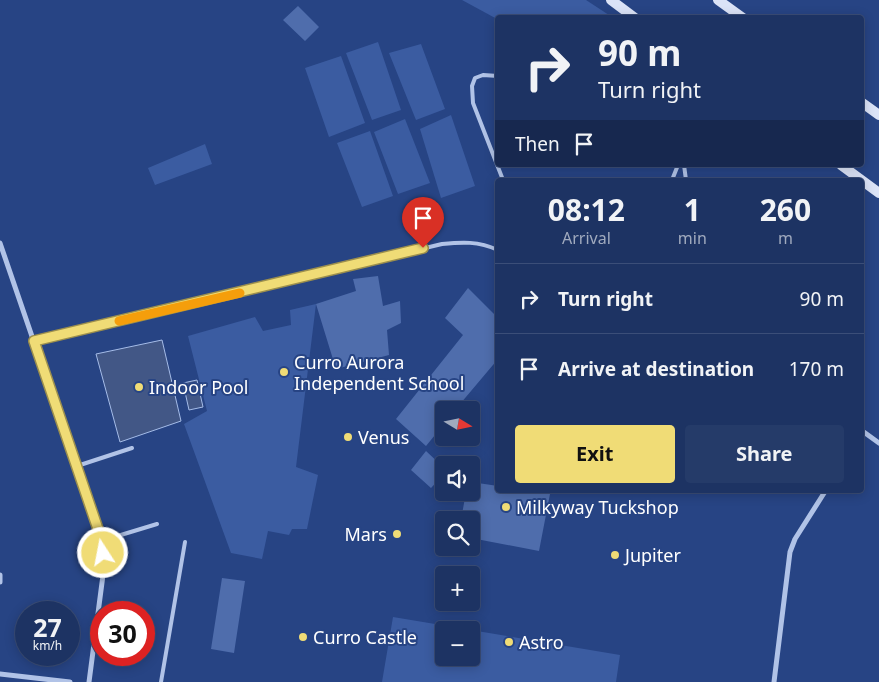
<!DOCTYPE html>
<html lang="en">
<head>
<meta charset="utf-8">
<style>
	body { margin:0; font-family:"Noto Sans",sans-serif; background:#253b69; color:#f1f3f6; height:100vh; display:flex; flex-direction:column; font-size:19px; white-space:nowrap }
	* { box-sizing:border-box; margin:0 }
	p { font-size:16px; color:#a0aabe }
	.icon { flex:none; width:28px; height:28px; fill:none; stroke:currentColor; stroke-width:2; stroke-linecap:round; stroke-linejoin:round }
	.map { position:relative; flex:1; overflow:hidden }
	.drawer { position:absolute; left:495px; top:178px; width:369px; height:315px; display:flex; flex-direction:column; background:#1d3363; border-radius:5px; box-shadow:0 2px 12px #0003,0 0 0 1px #3b4e78 }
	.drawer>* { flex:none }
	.hud { position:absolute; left:495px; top:15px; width:369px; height:152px; border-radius:5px; box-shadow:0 2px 12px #0003,0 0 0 1px #3b4e78; background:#1d3363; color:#f1f3f6; overflow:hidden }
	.needle { width:32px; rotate:100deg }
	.controls { position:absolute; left:435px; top:401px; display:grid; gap:10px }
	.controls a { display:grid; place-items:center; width:45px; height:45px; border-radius:5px; background:#1d3363; box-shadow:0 2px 12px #0003,0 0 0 1px #3b4e78; font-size:25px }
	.speed { position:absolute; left:15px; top:601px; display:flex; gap:10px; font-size:25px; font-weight:700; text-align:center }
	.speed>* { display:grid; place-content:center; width:65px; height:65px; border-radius:50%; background:#1d3363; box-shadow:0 2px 12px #0003,0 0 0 1px #3b4e78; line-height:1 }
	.speed small { font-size:12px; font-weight:400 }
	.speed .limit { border:8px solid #d22; background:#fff; color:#111 }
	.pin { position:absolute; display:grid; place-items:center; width:42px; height:42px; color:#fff; margin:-51px -21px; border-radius:50% 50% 50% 0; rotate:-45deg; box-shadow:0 0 5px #0007 }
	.pin .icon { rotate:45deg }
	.me { position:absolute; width:55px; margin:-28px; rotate:349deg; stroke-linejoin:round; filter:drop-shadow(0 0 4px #0008) }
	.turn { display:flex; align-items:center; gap:18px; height:105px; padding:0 20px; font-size:22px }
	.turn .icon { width:65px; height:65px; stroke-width:2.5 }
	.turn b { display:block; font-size:35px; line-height:42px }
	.then { display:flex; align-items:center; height:48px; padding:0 20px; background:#0003; gap:10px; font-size:19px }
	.eta { display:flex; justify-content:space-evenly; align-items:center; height:85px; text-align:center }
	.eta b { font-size:30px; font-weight:700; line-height:35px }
	.cta { display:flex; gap:10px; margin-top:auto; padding:10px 20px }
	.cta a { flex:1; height:58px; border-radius:5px; background:#f0dc76; color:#111; font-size:20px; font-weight:700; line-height:58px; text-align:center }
	.cta a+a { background:#253b69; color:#f1f3f6 }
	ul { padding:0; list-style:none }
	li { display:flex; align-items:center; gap:15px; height:70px; padding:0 20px; border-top:1px solid #3b4e78 }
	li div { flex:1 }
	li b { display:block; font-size:19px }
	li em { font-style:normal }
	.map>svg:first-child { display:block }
</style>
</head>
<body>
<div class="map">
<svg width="879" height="682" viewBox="0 0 879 682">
	<rect width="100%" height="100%" fill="#274484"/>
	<path fill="#3b5ca1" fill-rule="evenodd" d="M 462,0 L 586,0 L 612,17 L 498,18 L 497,19 Z
		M 378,42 L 401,110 L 372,120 L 346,53 Z
		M 421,44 L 445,109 L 416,120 L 389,53 Z
		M 341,56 L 365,123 L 329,137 L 305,68 Z
		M 451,115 L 475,186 L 441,198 L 420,129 Z
		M 405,119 L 430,183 L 398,194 L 374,132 Z
		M 370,131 L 393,196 L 362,207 L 337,143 Z
		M 205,144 L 212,164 L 155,185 L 148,168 Z
		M 316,304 L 296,467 L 318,475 L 307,529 L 292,529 L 289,535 L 268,531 L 262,559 L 231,553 L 184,424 L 207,411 L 188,336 L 255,317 L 263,331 L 291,325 L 290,310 Z
		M 393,617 L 620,655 L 616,682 L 382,682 ZM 444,630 L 471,630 L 471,658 L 444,658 Z"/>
	<path fill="#425786" stroke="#a5bce8" d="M 162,340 L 181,421 L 120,442 L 96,354 Z
		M 197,380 L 203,407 L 189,410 L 183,383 Z"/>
	<path fill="#4f6dac" d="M 298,6 L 319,27 L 305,41 L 283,20 Z
		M 378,276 L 383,306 L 400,301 L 401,323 L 387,330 L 389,355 L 336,369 L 316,304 L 356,291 L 353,279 Z
		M 468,288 L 498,318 L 498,359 L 455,410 L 444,410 L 444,424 L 426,446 L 396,419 L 463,335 L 445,318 Z
		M 426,451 L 444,468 L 444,474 L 431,488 L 411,470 Z
		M 471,482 L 498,486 L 498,490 L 526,490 L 550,494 L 539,551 L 471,538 L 471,520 L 461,520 L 466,492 L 471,492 Z
		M 222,578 L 245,581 L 234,653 L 211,649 Z"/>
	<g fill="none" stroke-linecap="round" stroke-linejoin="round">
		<path stroke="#b1c3e7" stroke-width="4" d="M 498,76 L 483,75 L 475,78 L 472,86 L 473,103 L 503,180
			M 684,165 L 686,180
			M 672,180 L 678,165
			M 34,341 L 442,244 C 462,242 478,241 498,250
			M 77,466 L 132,448
			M 101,541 L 157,524
			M 161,682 L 185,542"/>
		<path stroke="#b1c3e7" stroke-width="5" d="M 0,243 L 99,532 L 103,553 L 103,575 L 89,682
			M 861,430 L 879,443
			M 0,575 L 0,582
			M 0,674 L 70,682
			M 774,682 L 790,552 L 795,539 L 826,490"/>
		<path stroke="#dbe3f7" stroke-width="10" d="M 611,0 L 635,18
			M 718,0 L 743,18
			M 861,102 L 879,115
			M 841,165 L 879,193"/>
	</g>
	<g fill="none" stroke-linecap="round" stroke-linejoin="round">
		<defs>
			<path id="route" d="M 103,553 L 99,532 L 34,341 L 423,248"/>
		</defs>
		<use href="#route" stroke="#9c8f4d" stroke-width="12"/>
		<use href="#route" stroke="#f0dc76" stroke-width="9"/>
		<path stroke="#f59e0b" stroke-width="9" d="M 119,321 L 240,293"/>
	</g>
	<g fill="#f0dc76" stroke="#274484" stroke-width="2">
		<circle cx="284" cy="372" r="5"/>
		<circle cx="139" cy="387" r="5"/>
		<circle cx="348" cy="437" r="5"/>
		<circle cx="506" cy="507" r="5"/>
		<circle cx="397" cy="534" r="5"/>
		<circle cx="615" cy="555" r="5"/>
		<circle cx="303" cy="637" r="5"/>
		<circle cx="509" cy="642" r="5"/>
	</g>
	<g text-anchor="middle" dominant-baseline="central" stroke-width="4" stroke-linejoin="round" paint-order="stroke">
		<g font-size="18" fill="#fff" stroke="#274484" text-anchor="start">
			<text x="294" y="362">Curro Aurora<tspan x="294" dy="21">Independent School</tspan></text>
			<text x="149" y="387">Indoor Pool</text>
			<text x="358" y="437">Venus</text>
			<text x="516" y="507">Milkyway Tuckshop</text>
			<text x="387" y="534" text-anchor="end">Mars</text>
			<text x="625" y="555">Jupiter</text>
			<text x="313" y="637">Curro Castle</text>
			<text x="519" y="642">Astro</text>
		</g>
	</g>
</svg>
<div class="controls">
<a><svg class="needle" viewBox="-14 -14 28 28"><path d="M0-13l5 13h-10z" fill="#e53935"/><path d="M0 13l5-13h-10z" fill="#a0aabe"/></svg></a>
<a><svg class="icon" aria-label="sound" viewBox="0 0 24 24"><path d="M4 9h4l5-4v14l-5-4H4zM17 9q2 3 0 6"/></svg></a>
<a><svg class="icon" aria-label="search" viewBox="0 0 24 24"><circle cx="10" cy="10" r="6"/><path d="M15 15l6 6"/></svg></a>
<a>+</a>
<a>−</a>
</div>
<div class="speed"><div>27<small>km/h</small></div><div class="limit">30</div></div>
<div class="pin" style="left:423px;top:248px;background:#d93025"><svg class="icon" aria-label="arrive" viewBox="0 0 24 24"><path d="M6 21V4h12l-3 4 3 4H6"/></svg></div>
<svg class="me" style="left:103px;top:553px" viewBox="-20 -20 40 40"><circle r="17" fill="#f0dc76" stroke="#fff" stroke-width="3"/><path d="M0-11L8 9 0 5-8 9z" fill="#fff"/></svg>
<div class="hud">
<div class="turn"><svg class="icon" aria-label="right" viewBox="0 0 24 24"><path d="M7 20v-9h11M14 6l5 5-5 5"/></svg><div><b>90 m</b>Turn right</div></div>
<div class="then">Then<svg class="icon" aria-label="arrive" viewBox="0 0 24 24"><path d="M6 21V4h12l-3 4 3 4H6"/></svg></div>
</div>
<section class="drawer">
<div class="eta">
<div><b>08:12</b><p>Arrival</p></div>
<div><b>1</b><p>min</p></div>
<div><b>260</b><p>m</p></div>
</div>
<ul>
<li><svg class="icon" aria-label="right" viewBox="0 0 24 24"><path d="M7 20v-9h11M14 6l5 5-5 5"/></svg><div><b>Turn right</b></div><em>90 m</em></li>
<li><svg class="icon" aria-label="arrive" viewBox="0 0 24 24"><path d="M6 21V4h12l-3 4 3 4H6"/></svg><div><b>Arrive at destination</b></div><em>170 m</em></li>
</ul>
<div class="cta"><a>Exit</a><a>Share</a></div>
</section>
</div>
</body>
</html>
